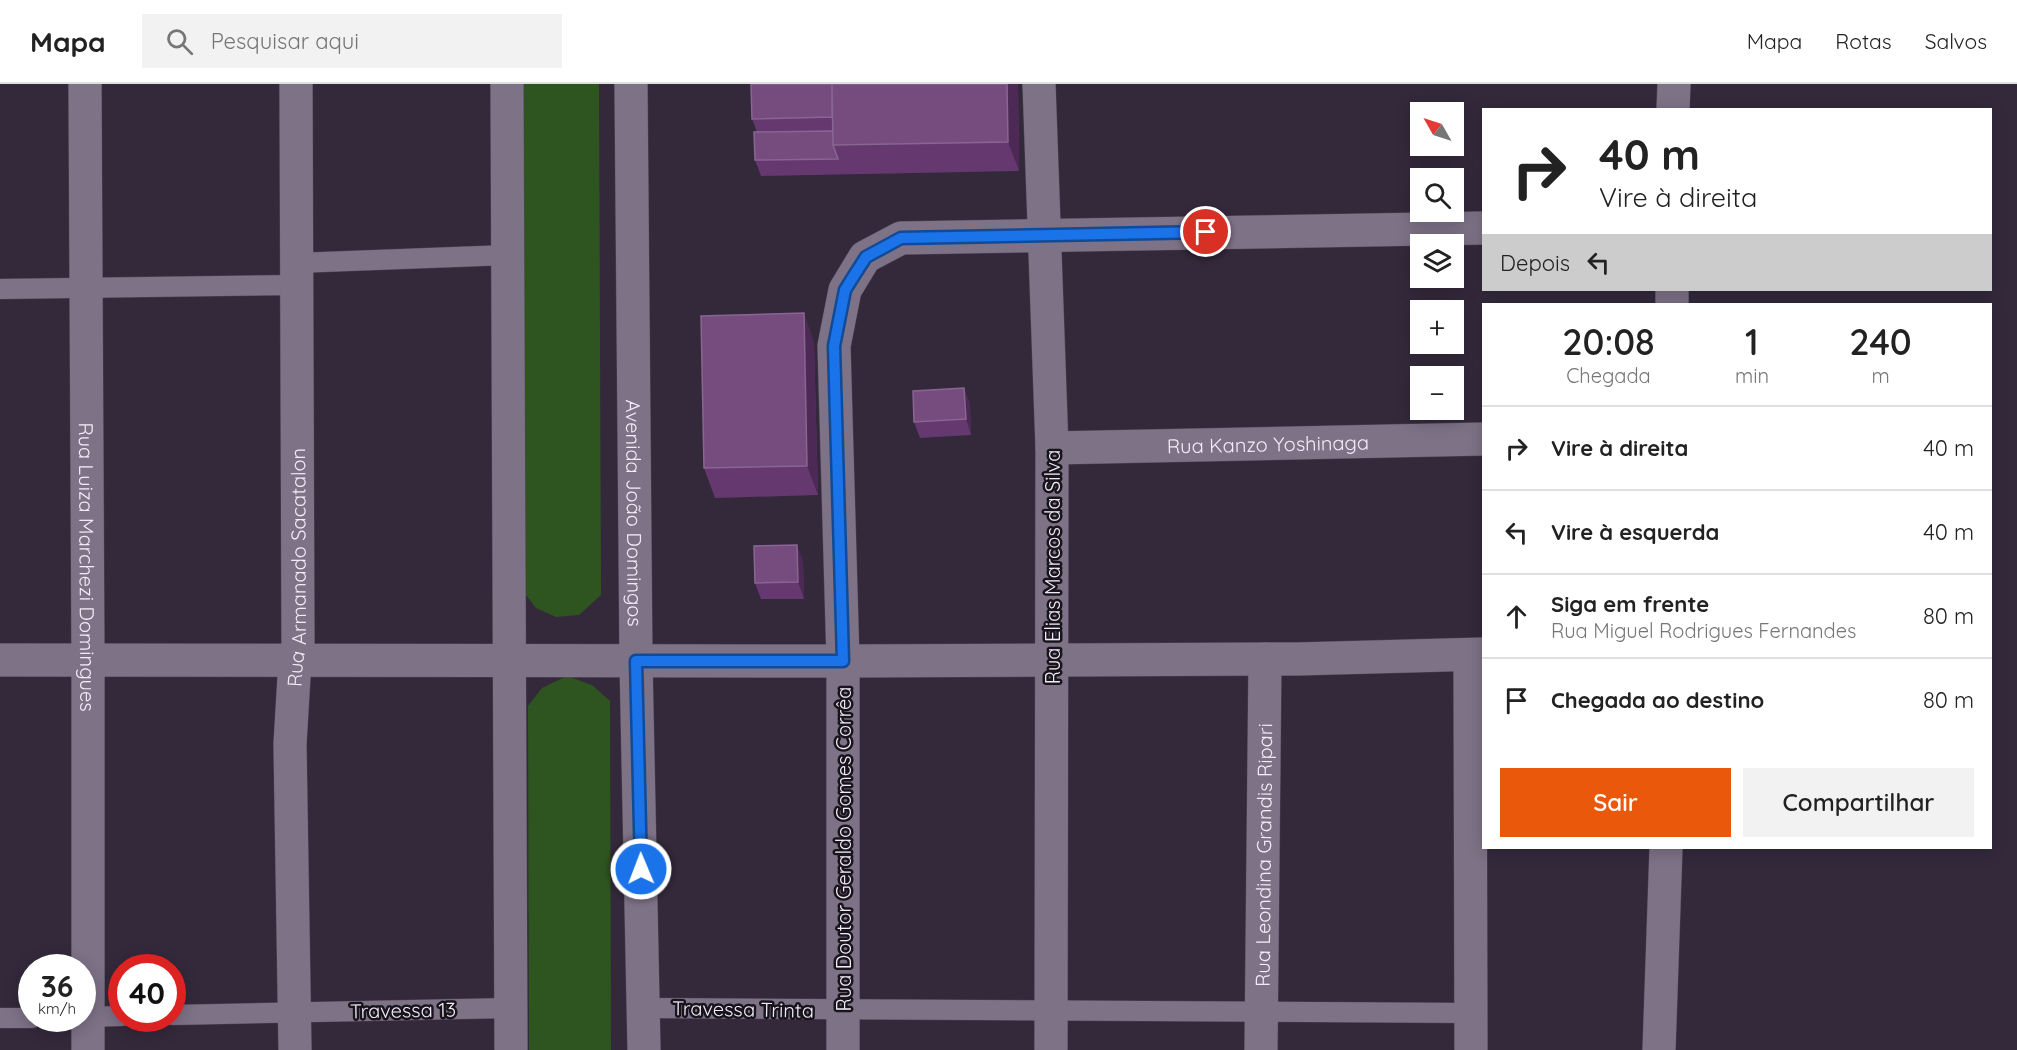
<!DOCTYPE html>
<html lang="pt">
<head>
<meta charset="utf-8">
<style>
	body { margin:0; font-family:Quicksand,sans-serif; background:#f2f2f2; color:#222; height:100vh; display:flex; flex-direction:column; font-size:22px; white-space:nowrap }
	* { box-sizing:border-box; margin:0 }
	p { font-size:20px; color:#767676 }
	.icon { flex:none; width:33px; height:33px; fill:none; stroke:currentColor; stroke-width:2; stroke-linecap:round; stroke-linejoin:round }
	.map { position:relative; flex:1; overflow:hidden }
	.details { position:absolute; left:1482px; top:219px; width:510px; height:546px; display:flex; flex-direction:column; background:#fff; border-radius:0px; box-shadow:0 3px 15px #0003 }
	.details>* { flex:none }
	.hud { position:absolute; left:1482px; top:24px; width:510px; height:183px; border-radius:0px; box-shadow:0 3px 15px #0003; background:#fff; color:#222; overflow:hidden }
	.needle { width:39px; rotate:309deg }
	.tools { position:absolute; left:1410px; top:18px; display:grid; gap:12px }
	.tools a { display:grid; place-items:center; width:54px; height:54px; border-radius:0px; background:#fff; box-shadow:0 3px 15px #0003; font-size:30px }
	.speed { position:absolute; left:18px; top:870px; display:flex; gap:12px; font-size:30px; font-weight:700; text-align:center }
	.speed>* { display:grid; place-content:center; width:78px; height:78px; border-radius:50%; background:#fff; box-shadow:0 3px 15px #0003; line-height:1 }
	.speed small { font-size:15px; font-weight:400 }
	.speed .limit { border:9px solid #d22; background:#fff; color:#111 }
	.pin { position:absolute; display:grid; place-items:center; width:51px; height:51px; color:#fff; margin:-26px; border:3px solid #fff; border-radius:50%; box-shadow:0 2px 6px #0007 }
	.me { position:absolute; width:66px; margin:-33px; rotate:359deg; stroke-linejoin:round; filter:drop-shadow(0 0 4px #0008) }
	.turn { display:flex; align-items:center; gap:21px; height:126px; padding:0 18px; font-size:27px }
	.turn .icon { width:78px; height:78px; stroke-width:2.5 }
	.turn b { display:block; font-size:42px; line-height:51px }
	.then { display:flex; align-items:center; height:57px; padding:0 18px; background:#0003; gap:12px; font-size:22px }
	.eta { display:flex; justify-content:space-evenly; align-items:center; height:102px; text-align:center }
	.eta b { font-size:36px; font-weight:600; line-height:42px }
	.button { display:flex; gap:12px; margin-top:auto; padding:12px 18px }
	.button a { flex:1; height:69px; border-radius:0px; background:#ea580c; color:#fff; font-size:24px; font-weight:600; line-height:69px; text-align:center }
	.button a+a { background:#f2f2f2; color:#222 }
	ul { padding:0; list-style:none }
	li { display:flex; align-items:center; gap:18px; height:84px; padding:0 18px; border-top:2px solid #e0e0e0 }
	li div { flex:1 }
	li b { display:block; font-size:22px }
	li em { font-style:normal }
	header { display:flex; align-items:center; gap:36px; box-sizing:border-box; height:84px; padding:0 30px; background:#fff; border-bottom:2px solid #e0e0e0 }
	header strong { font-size:28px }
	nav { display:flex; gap:33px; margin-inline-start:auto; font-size:21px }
	.search { width:420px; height:54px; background:#f2f2f2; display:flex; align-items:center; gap:15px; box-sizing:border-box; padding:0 21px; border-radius:0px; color:#767676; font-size:22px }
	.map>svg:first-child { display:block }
</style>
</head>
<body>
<header>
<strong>Mapa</strong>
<div class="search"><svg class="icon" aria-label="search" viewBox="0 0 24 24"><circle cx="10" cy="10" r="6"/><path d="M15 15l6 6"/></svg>Pesquisar aqui</div>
<nav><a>Mapa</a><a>Rotas</a><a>Salvos</a></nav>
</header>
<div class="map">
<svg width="2017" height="966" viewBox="0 0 2017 966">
	<rect width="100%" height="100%" fill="#33293b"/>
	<path fill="#2e551f" d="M 517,0 L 599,0 L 601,511 L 579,531 L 556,533 L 536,524 L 519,502 Z
		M 567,592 L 592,601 L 610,617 L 611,966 L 529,966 L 528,622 L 542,604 Z"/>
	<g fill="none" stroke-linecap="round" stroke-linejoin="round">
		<defs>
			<path id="service" d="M 296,179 L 508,171
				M 0,205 L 297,201
				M 644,924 L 1470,929
				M 172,931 L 511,924
				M 82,933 L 122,932
				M 0,934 L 32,934"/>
			<g id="minor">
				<path id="s1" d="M 85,0 L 88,576 L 88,966"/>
				<path d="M 1039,0 L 1052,364 L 1051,966"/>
				<path d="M 1673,26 L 1674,0"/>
				<path d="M 1672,206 L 1672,220"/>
				<path id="s2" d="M 1052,364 L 1484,355"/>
				<path d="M 1470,571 L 1471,966"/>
				<path d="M 0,576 L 843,577 L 1297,575 L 1484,570"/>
				<path id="s3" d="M 295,966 L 290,660 L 295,576 L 298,564 L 296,0"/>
				<path d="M 843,966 L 843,577 L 834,262 L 845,206 L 865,173 L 901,154 L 1484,144"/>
				<path id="s4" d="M 1261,966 L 1265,575"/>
				<path d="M 1659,966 L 1666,764"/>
			</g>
			<g id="tertiary">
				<path d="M 507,0 L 511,966"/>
				<path id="s5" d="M 631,0 L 636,577 L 644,966"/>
			</g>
		</defs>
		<use href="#service" stroke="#4f4555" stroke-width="21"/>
		<use href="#minor" stroke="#4f4555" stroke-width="34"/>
		<use href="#tertiary" stroke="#4f4555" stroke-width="34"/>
		<use href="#service" stroke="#7e7287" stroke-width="20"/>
		<use href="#minor" stroke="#7e7287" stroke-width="33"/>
		<use href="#tertiary" stroke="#7e7287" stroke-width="33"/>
	</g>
	<path fill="#663870" d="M 1018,0 L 1019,87 L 761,92 L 755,76 L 757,48 L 752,35 Z
		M 814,258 L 818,411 L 715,414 L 704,384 Z
		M 964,304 L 970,320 L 971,351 L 920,354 L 914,338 Z
		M 803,477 L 804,515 L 761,515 L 755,499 Z"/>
	<path fill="#4c2a55" d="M 1007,0 L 1018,0 L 1019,87 L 1008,58 Z
		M 804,229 L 814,258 L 818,411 L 807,382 Z
		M 964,304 L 970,320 L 971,351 L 966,335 Z
		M 797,461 L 803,477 L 804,515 L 798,498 Z"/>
	<path fill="#764c7f" stroke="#896592" stroke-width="1.5" d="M 751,0 L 832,0 L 832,33 L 752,35 Z
		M 832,0 L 1007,0 L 1008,58 L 833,61 Z
		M 833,47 L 833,61 L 838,75 L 755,76 L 754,48 Z
		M 804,229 L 807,382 L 704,384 L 701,232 Z
		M 964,304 L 966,335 L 914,338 L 913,307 Z
		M 797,461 L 798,498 L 755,499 L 754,462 Z"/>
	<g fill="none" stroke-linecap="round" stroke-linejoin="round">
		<defs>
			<path id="route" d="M 641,785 L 636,577 L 843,577 L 834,262 L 845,206 L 855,190 L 866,173 L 901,154 L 1206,148"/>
		</defs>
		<use href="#route" stroke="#114b97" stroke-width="15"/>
		<use href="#route" stroke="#1a73e8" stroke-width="10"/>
	</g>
	<g text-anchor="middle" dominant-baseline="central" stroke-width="5" stroke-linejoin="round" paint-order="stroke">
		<g font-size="20" fill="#f2ebf7" stroke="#18141c">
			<text stroke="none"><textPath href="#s2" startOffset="216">Rua Kanzo Yoshinaga</textPath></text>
			<text stroke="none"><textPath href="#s5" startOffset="429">Avenida João Domingos</textPath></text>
			<text stroke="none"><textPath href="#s1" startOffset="483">Rua Luiza Marchezi Domingues</textPath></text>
			<text stroke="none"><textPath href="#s3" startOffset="483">Rua Armanado Sacatalon</textPath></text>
			<text transform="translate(1052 483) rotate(-90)">Rua Elias Marcos da Silva</text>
			<text transform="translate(843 765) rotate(-90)">Rua Doutor Geraldo Gomes Corrêa</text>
			<text stroke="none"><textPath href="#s4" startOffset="195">Rua Leondina Grandis Ripari</textPath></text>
			<text transform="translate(743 925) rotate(1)">Travessa Trinta</text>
			<text transform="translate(403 926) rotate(-1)">Travessa 13</text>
		</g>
	</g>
</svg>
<div class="tools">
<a><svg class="needle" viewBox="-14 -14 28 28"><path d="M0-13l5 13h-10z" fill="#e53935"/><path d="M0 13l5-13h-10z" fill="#767676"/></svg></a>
<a><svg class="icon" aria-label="search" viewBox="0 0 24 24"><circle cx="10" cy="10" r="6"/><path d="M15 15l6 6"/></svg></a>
<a><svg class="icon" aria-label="layers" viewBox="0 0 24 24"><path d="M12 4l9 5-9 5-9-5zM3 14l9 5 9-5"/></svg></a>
<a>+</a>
<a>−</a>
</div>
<div class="speed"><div>36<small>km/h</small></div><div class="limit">40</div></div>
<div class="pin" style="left:1206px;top:148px;background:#d93025"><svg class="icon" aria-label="arrive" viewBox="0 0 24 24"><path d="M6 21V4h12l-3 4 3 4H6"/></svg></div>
<svg class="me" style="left:641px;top:785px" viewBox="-20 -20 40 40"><circle r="17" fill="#1a73e8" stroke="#fff" stroke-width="3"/><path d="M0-11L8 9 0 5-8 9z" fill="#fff"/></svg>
<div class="hud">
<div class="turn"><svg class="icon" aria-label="right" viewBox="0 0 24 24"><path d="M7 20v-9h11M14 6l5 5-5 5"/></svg><div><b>40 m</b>Vire à direita</div></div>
<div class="then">Depois<svg class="icon" aria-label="left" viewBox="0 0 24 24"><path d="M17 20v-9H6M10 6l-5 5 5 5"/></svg></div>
</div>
<section class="details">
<div class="eta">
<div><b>20:08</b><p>Chegada</p></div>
<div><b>1</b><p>min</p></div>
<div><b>240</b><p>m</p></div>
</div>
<ul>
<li><svg class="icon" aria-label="right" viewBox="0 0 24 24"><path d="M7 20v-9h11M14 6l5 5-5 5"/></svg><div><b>Vire à direita</b></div><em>40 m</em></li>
<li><svg class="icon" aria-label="left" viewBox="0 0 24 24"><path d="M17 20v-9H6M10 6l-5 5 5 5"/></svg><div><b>Vire à esquerda</b></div><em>40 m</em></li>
<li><svg class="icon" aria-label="ahead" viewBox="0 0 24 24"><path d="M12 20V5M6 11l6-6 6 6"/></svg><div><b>Siga em frente</b><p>Rua Miguel Rodrigues Fernandes</p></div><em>80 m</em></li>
<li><svg class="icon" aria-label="arrive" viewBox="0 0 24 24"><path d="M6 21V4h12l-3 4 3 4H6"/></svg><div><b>Chegada ao destino</b></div><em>80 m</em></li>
</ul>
<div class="button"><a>Sair</a><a>Compartilhar</a></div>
</section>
</div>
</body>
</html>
